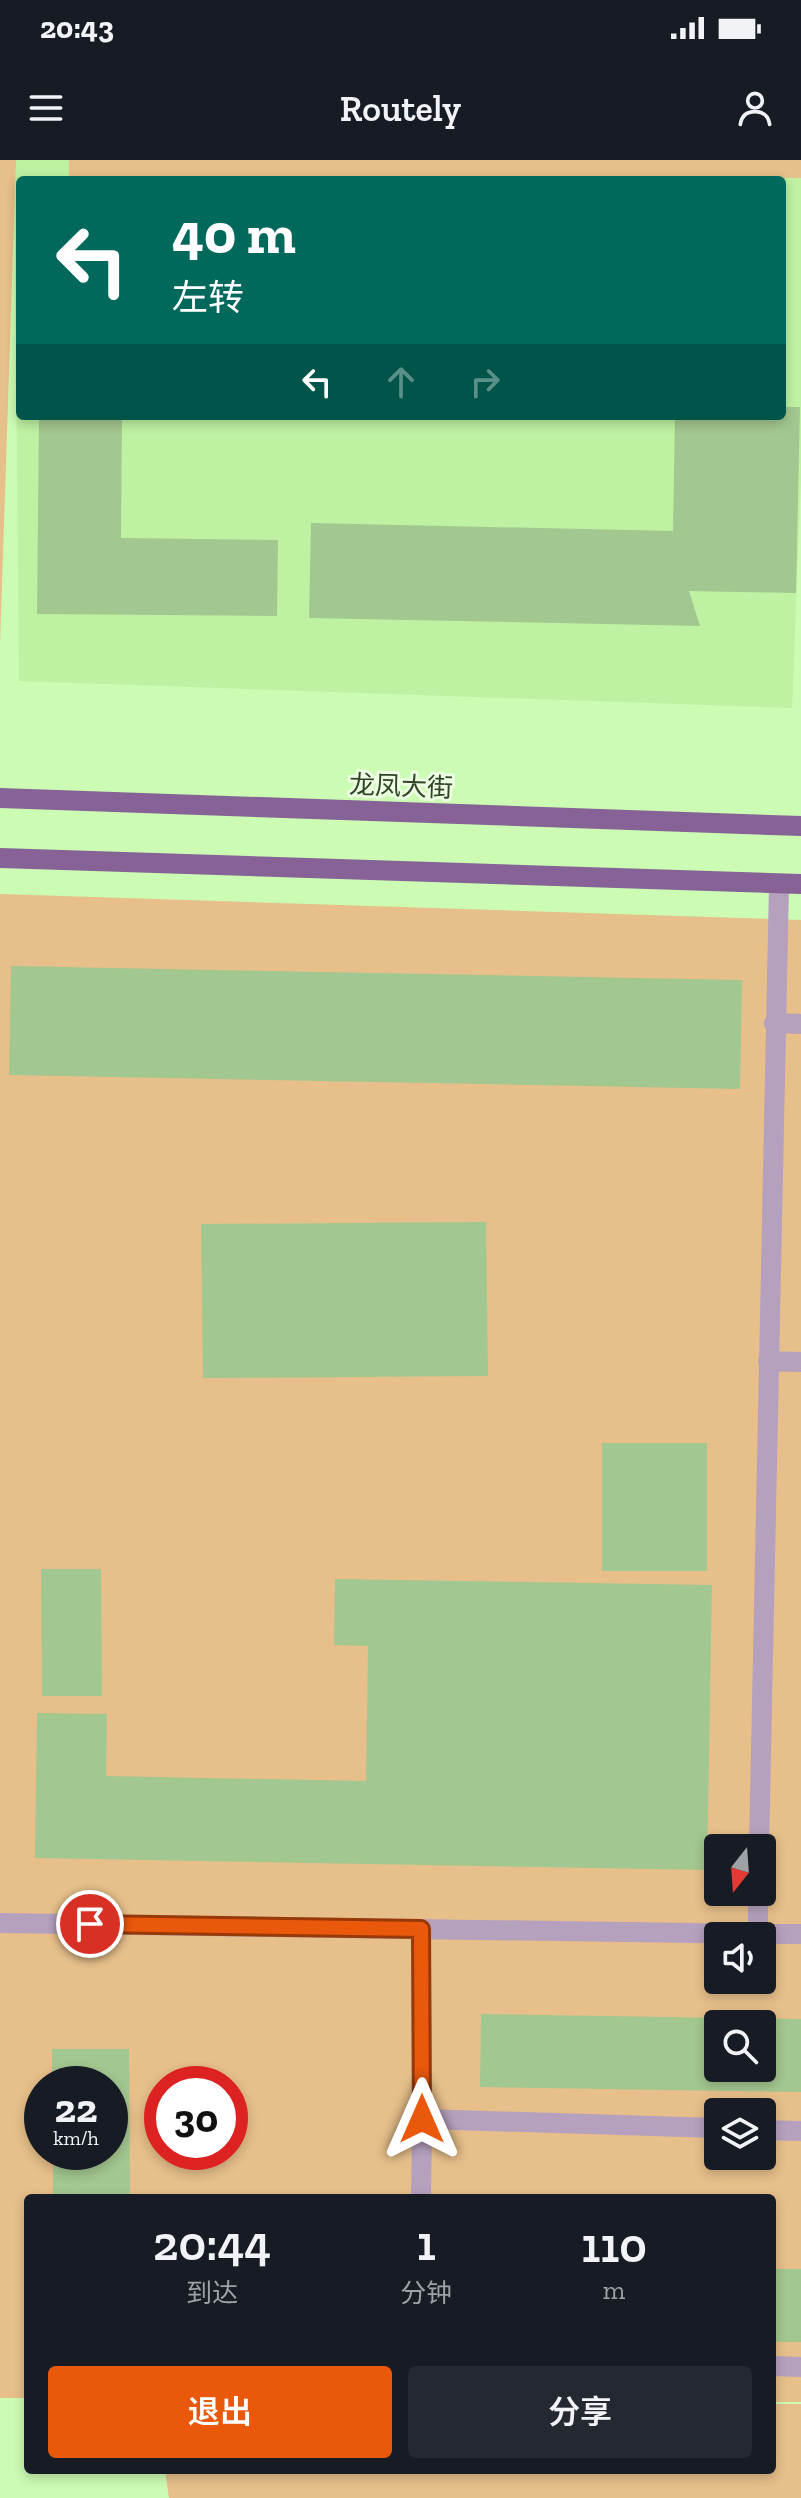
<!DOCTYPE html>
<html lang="zh">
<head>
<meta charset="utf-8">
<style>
	body { margin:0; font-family:"Zilla Slab","Noto Sans SC",serif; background:#242831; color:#f1f3f6; height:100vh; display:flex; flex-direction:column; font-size:30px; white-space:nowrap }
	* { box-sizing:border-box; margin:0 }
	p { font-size:26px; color:#9ea1a6 }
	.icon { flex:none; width:44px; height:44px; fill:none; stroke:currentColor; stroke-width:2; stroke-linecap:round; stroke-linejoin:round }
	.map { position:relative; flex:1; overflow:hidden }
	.side { position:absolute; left:24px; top:2034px; width:752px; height:280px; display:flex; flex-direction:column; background:#171b24; border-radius:8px; box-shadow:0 4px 12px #0003 }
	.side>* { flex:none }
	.banner { position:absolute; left:16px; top:16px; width:770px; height:244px; border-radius:8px; box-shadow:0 4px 12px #0003; background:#00695c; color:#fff; overflow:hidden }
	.needle { width:52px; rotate:197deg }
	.buttons { position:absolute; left:704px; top:1674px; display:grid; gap:16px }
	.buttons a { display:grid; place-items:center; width:72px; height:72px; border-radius:8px; background:#171b24; box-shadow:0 4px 12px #0003; font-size:40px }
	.speed { position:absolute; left:24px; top:1906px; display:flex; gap:16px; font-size:40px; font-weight:700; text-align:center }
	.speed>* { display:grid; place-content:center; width:104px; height:104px; border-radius:50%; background:#171b24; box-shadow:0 4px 12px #0003; line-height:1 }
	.speed small { font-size:20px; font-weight:400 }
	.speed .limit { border:12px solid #d22; background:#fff; color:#111 }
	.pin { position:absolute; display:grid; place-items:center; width:68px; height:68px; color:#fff; margin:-34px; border:4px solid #fff; border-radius:50%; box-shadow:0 2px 8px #0007 }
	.me { position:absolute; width:88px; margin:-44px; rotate:0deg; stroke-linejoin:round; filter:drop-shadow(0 0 6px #0008) }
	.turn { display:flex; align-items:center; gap:28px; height:168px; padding:0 24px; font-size:36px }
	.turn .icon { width:104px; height:104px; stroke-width:2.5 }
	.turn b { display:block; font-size:56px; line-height:68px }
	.lanes { display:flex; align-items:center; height:76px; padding:0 24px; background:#0003; justify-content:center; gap:40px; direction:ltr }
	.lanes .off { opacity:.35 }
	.eta { display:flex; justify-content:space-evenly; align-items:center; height:136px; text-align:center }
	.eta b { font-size:48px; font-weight:600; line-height:56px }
	.action { display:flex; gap:16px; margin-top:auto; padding:16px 24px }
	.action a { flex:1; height:92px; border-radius:8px; background:#ea580c; color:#fff; font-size:32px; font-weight:600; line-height:92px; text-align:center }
	.action a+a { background:#242831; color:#f1f3f6 }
	.status { display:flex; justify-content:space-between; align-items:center; height:56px; padding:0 40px; background:#171b24; direction:ltr }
	.status svg { height:22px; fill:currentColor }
	header { display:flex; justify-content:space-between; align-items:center; height:104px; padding:0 24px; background:#171b24; font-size:36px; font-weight:600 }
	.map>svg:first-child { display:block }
</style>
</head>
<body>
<div class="status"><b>20:43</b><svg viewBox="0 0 49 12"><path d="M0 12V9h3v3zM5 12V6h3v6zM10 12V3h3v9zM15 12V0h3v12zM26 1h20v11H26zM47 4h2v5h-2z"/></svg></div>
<header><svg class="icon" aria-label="menu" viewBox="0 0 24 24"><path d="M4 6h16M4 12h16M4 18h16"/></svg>Routely<svg class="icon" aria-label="person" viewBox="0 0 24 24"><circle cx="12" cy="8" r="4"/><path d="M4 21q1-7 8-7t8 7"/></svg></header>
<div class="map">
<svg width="801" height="2338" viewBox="0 0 801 2338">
	<rect width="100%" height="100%" fill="#ccfbb3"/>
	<path fill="#bef1a2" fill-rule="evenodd" d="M 14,0 L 801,0 L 801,318 L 792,548 L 19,521 ZM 20,20 L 782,20 L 782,256 L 20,256 Z"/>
	<path fill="#e6bf8a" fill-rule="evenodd" d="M 0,0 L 16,0 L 0,485 Z
		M 69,0 L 801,0 L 801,18 L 641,16 L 640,20 L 69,20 Z
		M 0,734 L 801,760 L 801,2242 L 772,2242 L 772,2038 L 28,2038 L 28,2238 L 0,2238 ZM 718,1688 L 762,1688 L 762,1732 L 718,1732 ZM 718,1776 L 762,1776 L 762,1820 L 718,1820 ZM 718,1864 L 762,1864 L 762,1908 L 718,1908 ZM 42,1924 L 110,1924 L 110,1992 L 42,1992 ZM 162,1924 L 230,1924 L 230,1992 L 162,1992 ZM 718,1952 L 762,1952 L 762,1996 L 718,1996 Z
		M 772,2244 L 801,2244 L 801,2338 L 169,2338 L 165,2310 L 772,2310 Z"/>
	<path fill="#a3c790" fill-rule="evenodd" d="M 782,247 L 800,247 L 796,433 L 689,431 L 700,466 L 309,458 L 311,363 L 673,371 L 675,256 L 782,256 Z
		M 39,256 L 122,256 L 121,378 L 278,380 L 277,456 L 37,454 Z
		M 11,806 L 742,820 L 740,929 L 9,915 Z
		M 486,1062 L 488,1216 L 203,1218 L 201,1064 Z
		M 602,1283 L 707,1283 L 707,1411 L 602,1411 Z
		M 41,1409 L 101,1409 L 102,1536 L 42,1536 Z
		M 335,1419 L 712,1425 L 707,1710 L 35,1698 L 37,1553 L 107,1554 L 106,1616 L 366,1621 L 368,1486 L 334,1485 Z
		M 481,1854 L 801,1859 L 801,1932 L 480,1927 ZM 718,1864 L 762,1864 L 762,1908 L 718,1908 Z
		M 52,1889 L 129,1889 L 130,2038 L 53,2038 L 53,1992 L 110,1992 L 110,1924 L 52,1924 Z
		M 772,2109 L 801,2109 L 801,2182 L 772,2182 Z"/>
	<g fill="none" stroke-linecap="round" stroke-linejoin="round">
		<path stroke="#b5a0be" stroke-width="20" d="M 774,863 L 801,864
			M 768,1201 L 801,1202
			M 759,1688 L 779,724
			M 758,1732 L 758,1774 L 801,1774
			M 0,1763 L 758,1774
			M 421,1769 L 422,1959 L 718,1968
			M 762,1970 L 801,1971
			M 421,2038 L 422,1959
			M 772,2206 L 801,2207"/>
		<path stroke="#866297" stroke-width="20" d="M 0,638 L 801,666
			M 0,698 L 801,724"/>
	</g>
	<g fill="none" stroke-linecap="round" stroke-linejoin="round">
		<defs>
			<path id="route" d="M 90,1764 L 421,1769 L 422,1959"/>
		</defs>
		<use href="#route" stroke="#983908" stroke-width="20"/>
		<use href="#route" stroke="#ea580c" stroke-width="14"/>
	</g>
	<g text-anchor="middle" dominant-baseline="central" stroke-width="6" stroke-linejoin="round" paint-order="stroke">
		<g font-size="26" fill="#304326" stroke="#ecffe2">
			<text transform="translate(401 626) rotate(2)">龙凤大街</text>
		</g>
	</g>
</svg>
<div class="buttons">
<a><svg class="needle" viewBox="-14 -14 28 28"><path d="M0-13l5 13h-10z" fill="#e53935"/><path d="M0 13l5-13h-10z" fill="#9ea1a6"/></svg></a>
<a><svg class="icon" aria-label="sound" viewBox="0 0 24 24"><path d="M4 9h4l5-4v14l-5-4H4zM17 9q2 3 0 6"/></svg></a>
<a><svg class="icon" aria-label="search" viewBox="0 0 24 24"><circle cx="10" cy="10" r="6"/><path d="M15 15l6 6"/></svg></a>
<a><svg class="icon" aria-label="layers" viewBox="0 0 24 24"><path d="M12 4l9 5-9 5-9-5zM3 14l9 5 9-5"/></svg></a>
</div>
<div class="speed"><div>22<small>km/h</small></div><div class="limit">30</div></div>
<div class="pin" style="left:90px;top:1764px;background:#d93025"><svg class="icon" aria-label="arrive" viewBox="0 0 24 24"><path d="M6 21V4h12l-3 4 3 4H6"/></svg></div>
<svg class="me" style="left:422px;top:1959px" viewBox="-20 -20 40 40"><path d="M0-17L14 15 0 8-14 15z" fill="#ea580c" stroke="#fff" stroke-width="4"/></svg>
<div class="banner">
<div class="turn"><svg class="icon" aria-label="left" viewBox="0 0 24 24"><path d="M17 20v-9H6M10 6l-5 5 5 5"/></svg><div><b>40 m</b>左转</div></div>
<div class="lanes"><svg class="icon" aria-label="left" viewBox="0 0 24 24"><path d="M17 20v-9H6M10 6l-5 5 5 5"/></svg><svg class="icon off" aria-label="ahead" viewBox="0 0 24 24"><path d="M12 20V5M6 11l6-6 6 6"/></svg><svg class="icon off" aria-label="right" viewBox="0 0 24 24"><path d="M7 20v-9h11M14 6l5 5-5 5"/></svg></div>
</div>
<section class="side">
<div class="eta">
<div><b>20:44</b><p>到达</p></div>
<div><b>1</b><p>分钟</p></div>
<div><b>110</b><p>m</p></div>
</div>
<div class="action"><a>退出</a><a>分享</a></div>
</section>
</div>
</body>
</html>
